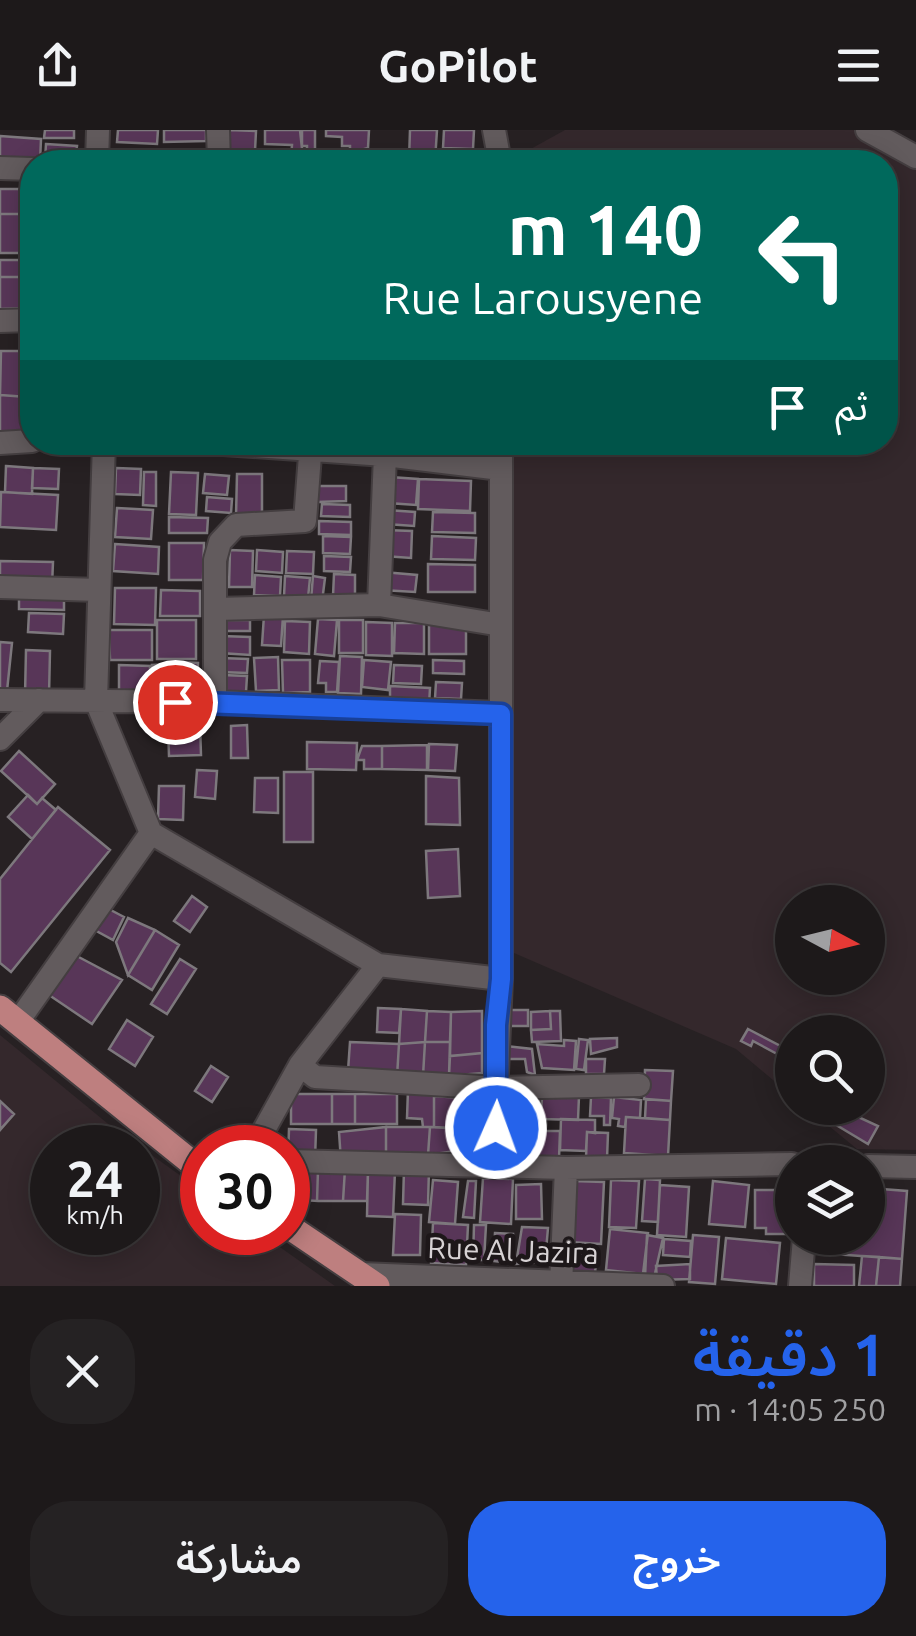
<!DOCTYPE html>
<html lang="ar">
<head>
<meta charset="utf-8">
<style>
	body { margin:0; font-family:Ubuntu,"Noto Sans Arabic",sans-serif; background:#252223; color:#f1f3f6; direction:rtl; height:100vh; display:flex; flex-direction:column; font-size:38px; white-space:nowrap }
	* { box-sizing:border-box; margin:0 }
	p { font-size:32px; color:#a0a0a2 }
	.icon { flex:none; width:55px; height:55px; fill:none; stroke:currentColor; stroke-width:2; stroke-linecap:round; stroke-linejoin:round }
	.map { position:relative; height:1156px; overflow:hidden; direction:ltr }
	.panel { display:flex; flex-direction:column; background:#1d191a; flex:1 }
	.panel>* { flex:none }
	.top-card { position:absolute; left:20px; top:20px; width:878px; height:305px; border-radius:40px; box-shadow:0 5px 25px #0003,0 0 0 2px #3b3839; direction:rtl; background:#00695c; color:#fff; overflow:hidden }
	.needle { width:65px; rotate:97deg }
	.controls { position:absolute; left:775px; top:755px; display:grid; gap:20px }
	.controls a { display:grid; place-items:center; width:110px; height:110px; border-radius:50%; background:#1d191a; box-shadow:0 5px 25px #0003,0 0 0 2px #3b3839; font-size:50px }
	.speed { position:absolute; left:30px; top:995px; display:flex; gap:20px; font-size:50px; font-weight:700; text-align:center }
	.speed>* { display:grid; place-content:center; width:130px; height:130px; border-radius:50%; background:#1d191a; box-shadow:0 5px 25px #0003,0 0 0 2px #3b3839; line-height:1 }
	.speed small { font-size:25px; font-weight:400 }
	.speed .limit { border:15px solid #d22; background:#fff; color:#111 }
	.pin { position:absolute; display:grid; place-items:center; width:85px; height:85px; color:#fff; margin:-42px; border:5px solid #fff; border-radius:50%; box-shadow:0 2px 10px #0007 }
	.me { position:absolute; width:110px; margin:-55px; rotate:2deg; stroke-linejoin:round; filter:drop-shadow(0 0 8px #0008) }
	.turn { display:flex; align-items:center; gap:35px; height:210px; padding:0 30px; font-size:45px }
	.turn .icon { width:130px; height:130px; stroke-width:2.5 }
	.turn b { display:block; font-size:70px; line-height:85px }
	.then { display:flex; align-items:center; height:95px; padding:0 30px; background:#0003; gap:20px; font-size:38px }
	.round { display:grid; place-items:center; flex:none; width:105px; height:105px; border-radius:40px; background:#252223 }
	.headline { display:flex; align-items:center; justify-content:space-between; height:170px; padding:0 30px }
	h1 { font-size:60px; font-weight:600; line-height:75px; color:#2563eb }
	.button { display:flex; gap:20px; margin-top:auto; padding:20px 30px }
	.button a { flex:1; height:115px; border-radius:40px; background:#2563eb; color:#fff; font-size:40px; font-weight:600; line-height:115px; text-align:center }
	.button a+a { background:#252223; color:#f1f3f6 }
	header { display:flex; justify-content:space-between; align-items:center; height:130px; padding:0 30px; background:#1d191a; font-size:45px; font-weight:600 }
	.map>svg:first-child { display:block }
</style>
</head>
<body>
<header><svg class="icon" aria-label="menu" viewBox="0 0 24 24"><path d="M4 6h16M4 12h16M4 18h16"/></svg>GoPilot<svg class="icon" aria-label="share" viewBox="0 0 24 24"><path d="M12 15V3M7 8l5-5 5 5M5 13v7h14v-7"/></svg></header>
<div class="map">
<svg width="916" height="1156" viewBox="0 0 916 1156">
	<rect width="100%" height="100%" fill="#272123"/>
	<path fill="#34282c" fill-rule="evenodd" d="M 565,0 L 871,0 L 916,22 L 916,1020 L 857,1019 L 807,978 L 868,978 L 868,902 L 792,902 L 792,966 L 736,919 L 514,823 L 501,495 L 502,313 L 885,312 L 885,32 L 507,32 ZM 792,772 L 868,772 L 868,848 L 792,848 Z
		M 0,905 L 107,993 L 202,1061 L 202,1102 L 260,1103 L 335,1156 L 0,1156 ZM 52,1018 L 138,1018 L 138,1102 L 52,1102 Z"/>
	<path fill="#583658" stroke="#7d787d" stroke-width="2.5" d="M 45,0 L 74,0 L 74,8 L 44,8 Z
		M 118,0 L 158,0 L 157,14 L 117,12 Z
		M 164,0 L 206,0 L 206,11 L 164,12 Z
		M 229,0 L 256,1 L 255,21 L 228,20 Z
		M 265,0 L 300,0 L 303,28 L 291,27 L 292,15 L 265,14 Z
		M 302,0 L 315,0 L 315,23 L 307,24 L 307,16 L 302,16 Z
		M 326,0 L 369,0 L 368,18 L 350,23 L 350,16 L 342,16 L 342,7 L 326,6 Z
		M 410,0 L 437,0 L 435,31 L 409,30 Z
		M 444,0 L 474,0 L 473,19 L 443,18 Z
		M 0,6 L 41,9 L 40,32 L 0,33 Z
		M 46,14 L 77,16 L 75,32 L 45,30 Z
		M 111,21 L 155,21 L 155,32 L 111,32 Z
		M 160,25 L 202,27 L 201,32 L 159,32 Z
		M 0,59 L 32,59 L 32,84 L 0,84 Z
		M 0,84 L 31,84 L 31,123 L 0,123 Z
		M 0,130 L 31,130 L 31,147 L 0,147 Z
		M 0,147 L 28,147 L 30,178 L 0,179 Z
		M 1,221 L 28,221 L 27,267 L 0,265 Z
		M 28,221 L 32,222 L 32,267 L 27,267 Z
		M 0,265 L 27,267 L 28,305 L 0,307 Z
		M 27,267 L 32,267 L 32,305 L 28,305 Z
		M 6,336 L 33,338 L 32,364 L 5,362 Z
		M 33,338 L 59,339 L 58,359 L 32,358 Z
		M 116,338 L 141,339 L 140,365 L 115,364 Z
		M 144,342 L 156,342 L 156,376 L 143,375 Z
		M 171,342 L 198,343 L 196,385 L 169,384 Z
		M 205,344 L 229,346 L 227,365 L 203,363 Z
		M 237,344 L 262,344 L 262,386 L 236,386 Z
		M 390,347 L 418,349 L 416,375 L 388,373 Z
		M 419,349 L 471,351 L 470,381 L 418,379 Z
		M 317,356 L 346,356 L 346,371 L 317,372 Z
		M 1,362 L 58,365 L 56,400 L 0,397 Z
		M 207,367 L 232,369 L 231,383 L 206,381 Z
		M 322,374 L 350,375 L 350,387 L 321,386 Z
		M 117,378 L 153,380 L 151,409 L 115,407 Z
		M 387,380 L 415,382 L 414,396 L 386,394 Z
		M 433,382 L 475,383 L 475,403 L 432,402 Z
		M 169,387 L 208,388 L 207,403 L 169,403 Z
		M 319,391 L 351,392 L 351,405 L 319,404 Z
		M 385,400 L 412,401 L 411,428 L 384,426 Z
		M 323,406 L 351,407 L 350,424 L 323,423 Z
		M 432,406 L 476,408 L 475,430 L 431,429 Z
		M 169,413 L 204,413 L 203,450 L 169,450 Z
		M 115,414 L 159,417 L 158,444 L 113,441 Z
		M 230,420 L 253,421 L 252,457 L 229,457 Z
		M 257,420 L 283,422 L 282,443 L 256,441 Z
		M 287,421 L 314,422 L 313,444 L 286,443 Z
		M 324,426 L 351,427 L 350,442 L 324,441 Z
		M 0,431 L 53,432 L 52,456 L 0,454 Z
		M 428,434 L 475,435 L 475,462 L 428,462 Z
		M 383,442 L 417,445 L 415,462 L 382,460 Z
		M 334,444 L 355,445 L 355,466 L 333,466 Z
		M 255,445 L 281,447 L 280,466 L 254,465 Z
		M 285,446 L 310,448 L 308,468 L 284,466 Z
		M 313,446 L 325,448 L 322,472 L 311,470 Z
		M 115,458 L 156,458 L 155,495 L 114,494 Z
		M 161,460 L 200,461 L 200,486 L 160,486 Z
		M 19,461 L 64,461 L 64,480 L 19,479 Z
		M 29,483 L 64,484 L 63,504 L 28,502 Z
		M 264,485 L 283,486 L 281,516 L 262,515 Z
		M 318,489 L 337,490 L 334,526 L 315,524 Z
		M 157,490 L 196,490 L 196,529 L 157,529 Z
		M 223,490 L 250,490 L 250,501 L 223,501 Z
		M 339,490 L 363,490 L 363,523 L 339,523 Z
		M 285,491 L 310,492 L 309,524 L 284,522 Z
		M 366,492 L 392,493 L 392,526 L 366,525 Z
		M 395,493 L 424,493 L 424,524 L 394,523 Z
		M 429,493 L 466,493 L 466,524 L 429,524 Z
		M 109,500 L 152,500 L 152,530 L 110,530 Z
		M 221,506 L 250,507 L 250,525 L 220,523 Z
		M 0,512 L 12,513 L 7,561 L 0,561 Z
		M 26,520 L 50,521 L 49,566 L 25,565 Z
		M 340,526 L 362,527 L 361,564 L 338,563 Z
		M 278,527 L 279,560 L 256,561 L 254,528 Z
		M 221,528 L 248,529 L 247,543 L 220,542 Z
		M 282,530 L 310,530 L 310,562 L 283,563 Z
		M 364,530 L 391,532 L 388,560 L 362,557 Z
		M 433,530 L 464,531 L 464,544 L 433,543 Z
		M 320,531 L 339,532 L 337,562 L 326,562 L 326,553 L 318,553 Z
		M 179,532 L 198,533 L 197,556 L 179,555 Z
		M 173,534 L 173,561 L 153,562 L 152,535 Z
		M 119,535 L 150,536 L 150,563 L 119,562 Z
		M 394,535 L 422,536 L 421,554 L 393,553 Z
		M 222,545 L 247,546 L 246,562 L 221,561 Z
		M 436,552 L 462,553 L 461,569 L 435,568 Z
		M 390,556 L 430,558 L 429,576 L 390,574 Z
		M 200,594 L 201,625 L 169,626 L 168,596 Z
		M 247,595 L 248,628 L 231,628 L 231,596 Z
		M 307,612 L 357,613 L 356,640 L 307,639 Z
		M 429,614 L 457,615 L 455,641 L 428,640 Z
		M 427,615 L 427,640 L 382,639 L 382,616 Z
		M 362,616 L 382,616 L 382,639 L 364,639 L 364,630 L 357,630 Z
		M 19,621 L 55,654 L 37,674 L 1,641 Z
		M 197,640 L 217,641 L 215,669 L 195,667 Z
		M 284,642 L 313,642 L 313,712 L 284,712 Z
		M 426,646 L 459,648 L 460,695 L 426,694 Z
		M 255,648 L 278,648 L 278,683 L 254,682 Z
		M 159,656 L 184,656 L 183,690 L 158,689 Z
		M 28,665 L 37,674 L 42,668 L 56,680 L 32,709 L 8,687 Z
		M 58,677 L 110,720 L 11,842 L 0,833 L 0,749 Z
		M 458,719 L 460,766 L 428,768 L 426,721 Z
		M 192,766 L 207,777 L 190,802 L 174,791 Z
		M 103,776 L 124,787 L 113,810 L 91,798 Z
		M 128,788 L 155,800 L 128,845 L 116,812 Z
		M 155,800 L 179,815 L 152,860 L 128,845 Z
		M 73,824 L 122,850 L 92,894 L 46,863 Z
		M 180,829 L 196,839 L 167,884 L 151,874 Z
		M 378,878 L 401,879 L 399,903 L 377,902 Z
		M 401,879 L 427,881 L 425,912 L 399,914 Z
		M 506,880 L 528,880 L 528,896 L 506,896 Z
		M 427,881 L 451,882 L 450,912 L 425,912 Z
		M 482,881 L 482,923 L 450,926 L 451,882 Z
		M 550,881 L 551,899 L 531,900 L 531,882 Z
		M 550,881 L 560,881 L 561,911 L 532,912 L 531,900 L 551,899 Z
		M 127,890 L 153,907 L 135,936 L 109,919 Z
		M 748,899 L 792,922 L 792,932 L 753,911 L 751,916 L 741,911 Z
		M 617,908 L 617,917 L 591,924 L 590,909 Z
		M 579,909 L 588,910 L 584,940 L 576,939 Z
		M 564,910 L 576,911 L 574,940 L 542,938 L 537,914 L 564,916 Z
		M 350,912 L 399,914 L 397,947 L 348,941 Z
		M 425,912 L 450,912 L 449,946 L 423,946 Z
		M 425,912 L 423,946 L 397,947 L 399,914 Z
		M 506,916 L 532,919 L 535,945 L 527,942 L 525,929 L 506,929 Z
		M 482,923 L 482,943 L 449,946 L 450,926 Z
		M 586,929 L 605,929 L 604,944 L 586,944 Z
		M 211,936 L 228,947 L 212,972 L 195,961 Z
		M 645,940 L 673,941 L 671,971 L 644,969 Z
		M 408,960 L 434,961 L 434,997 L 423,997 L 422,989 L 407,988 Z
		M 291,964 L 332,964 L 332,994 L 291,994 Z
		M 332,964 L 355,964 L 355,994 L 332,994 Z
		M 355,964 L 397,964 L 397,994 L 355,994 Z
		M 513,964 L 539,965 L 538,978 L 513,977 Z
		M 542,965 L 579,966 L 578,990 L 541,989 Z
		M 434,966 L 475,969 L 474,999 L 434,997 Z
		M 591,967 L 611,968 L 610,995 L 604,995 L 604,986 L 590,986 Z
		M 614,967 L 641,970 L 640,988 L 626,987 L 625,997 L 618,996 L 619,989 L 612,988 Z
		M 646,969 L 671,971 L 670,990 L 645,988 Z
		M 0,971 L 14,984 L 0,1000 Z
		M 841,979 L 878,996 L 868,1014 L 833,993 Z
		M 508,983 L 533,984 L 533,996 L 508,996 Z
		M 626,987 L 670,990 L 668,1026 L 624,1023 Z
		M 561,989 L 595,990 L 595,1003 L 587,1002 L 586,1021 L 560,1020 Z
		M 386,997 L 430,997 L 428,1025 L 386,1026 Z
		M 386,997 L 386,1026 L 341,1031 L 339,1002 Z
		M 430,997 L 463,999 L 462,1020 L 428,1025 Z
		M 487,998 L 485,1020 L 462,1020 L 463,999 Z
		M 289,999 L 316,1000 L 315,1030 L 288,1029 Z
		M 513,999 L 536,1001 L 534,1028 L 511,1027 Z
		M 536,1001 L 560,1001 L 559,1029 L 534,1028 Z
		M 587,1002 L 608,1003 L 607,1029 L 586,1028 Z
		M 288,1039 L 318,1040 L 317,1071 L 288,1069 Z
		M 345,1039 L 368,1040 L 367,1071 L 343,1071 Z
		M 345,1039 L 343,1071 L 317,1071 L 318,1040 Z
		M 404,1039 L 429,1039 L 428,1075 L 403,1074 Z
		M 368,1040 L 395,1041 L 393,1087 L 367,1086 Z
		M 483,1048 L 513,1049 L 511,1094 L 480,1092 Z
		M 645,1049 L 660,1050 L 658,1092 L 642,1091 Z
		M 433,1050 L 458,1052 L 455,1094 L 429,1092 Z
		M 611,1050 L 639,1051 L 636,1098 L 609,1097 Z
		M 468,1051 L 476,1051 L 474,1088 L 463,1087 Z
		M 573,1051 L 604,1052 L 601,1114 L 569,1112 Z
		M 713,1051 L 749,1055 L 745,1097 L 709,1094 Z
		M 541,1054 L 542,1089 L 516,1089 L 516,1055 Z
		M 660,1055 L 689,1057 L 686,1107 L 657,1105 Z
		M 868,1058 L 907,1061 L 902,1129 L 820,1123 L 821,1108 L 868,1108 Z
		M 755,1060 L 787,1060 L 786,1104 L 766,1104 L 766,1098 L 755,1098 Z
		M 395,1084 L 421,1085 L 420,1125 L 393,1125 Z
		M 433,1093 L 468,1095 L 466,1135 L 431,1133 Z
		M 474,1095 L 486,1095 L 484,1130 L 473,1130 Z
		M 522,1097 L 548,1098 L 545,1132 L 516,1134 Z
		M 610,1099 L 648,1103 L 643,1144 L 606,1140 Z
		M 495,1103 L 513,1104 L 511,1133 L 493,1131 Z
		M 647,1105 L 663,1108 L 654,1148 L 645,1147 Z
		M 693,1105 L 719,1107 L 715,1154 L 689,1152 Z
		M 726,1108 L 780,1113 L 776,1154 L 722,1149 Z
		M 664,1109 L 691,1111 L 690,1127 L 663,1125 Z
		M 566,1122 L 596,1124 L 595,1147 L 565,1145 Z
		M 862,1126 L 879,1127 L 876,1156 L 859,1156 Z
		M 879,1127 L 902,1129 L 900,1156 L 876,1156 Z
		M 690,1134 L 690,1149 L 657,1150 L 656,1136 Z
		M 814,1134 L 854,1135 L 854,1156 L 814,1156 Z"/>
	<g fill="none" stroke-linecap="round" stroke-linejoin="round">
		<defs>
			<path id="minor" d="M 218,0 L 219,32
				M 494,0 L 500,32
				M 867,0 L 916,27
				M 97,32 L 98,0
				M 0,38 L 32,39
				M 0,191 L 32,190
				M 104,312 L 96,571 L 151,703 L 378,835
				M 194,312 L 385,325 L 501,339
				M 0,313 L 32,311
				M 0,457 L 99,460
				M 379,475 L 385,325
				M 215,479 L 379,475 L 501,495
				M 0,570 L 215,572 L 501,583
				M 215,572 L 215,430 L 220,412 L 236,395 L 305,391 L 311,312
				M 0,609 L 39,570
				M 17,893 L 151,703
				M 300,935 L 315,947 L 498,958 L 639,955
				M 254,1018 L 300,935 L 378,835 L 501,849
				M 288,1031 L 566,1038 L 792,1034
				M 868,1036 L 916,1037
				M 493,1037 L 501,849 L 501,312
				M 361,1144 L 663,1156
				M 561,1156 L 566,1038
				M 800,1156 L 804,1108"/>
			<path id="major" d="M 0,878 L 202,1041
				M 288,1096 L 377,1156"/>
		</defs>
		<use href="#minor" stroke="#443e40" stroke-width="26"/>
		<use href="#major" stroke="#443e40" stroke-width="29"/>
		<use href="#minor" stroke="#625b5d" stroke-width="22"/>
		<use href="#major" stroke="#be7f7f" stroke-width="25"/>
	</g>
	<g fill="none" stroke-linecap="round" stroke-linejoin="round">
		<defs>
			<path id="route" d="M 175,572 L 501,584 L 501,849 L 496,895 L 496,998"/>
		</defs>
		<use href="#route" stroke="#184099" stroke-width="25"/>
		<use href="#route" stroke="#2563eb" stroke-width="18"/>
	</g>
	<g text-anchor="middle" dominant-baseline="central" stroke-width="9" stroke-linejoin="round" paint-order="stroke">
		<g font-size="30" fill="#d7d2d4" stroke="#1d1719">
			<text transform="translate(513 1120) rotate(2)">Rue Al Jazira</text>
		</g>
	</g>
</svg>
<div class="controls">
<a><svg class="needle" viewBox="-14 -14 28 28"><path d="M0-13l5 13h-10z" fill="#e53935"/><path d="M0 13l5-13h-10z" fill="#a0a0a2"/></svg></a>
<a><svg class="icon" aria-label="search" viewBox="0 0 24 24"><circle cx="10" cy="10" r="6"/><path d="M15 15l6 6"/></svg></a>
<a><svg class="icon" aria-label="layers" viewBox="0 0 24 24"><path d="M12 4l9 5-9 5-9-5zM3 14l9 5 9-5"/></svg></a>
</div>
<div class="speed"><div>24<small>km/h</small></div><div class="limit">30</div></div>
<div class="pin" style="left:175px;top:572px;background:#d93025"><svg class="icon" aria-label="arrive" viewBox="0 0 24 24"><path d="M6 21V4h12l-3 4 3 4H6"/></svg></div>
<svg class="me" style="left:496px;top:998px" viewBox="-20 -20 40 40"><circle r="17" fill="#2563eb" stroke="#fff" stroke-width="3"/><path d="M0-11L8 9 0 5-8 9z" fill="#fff"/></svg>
<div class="top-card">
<div class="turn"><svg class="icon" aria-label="left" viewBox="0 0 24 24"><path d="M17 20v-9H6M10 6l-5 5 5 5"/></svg><div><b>140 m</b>Rue Larousyene</div></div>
<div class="then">ثم<svg class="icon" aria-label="arrive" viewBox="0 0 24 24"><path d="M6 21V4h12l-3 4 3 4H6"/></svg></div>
</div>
</div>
<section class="panel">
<div class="headline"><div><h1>1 دقيقة</h1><p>250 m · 14:05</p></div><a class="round"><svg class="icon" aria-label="close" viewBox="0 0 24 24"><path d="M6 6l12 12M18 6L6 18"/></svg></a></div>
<div class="button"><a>خروج</a><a>مشاركة</a></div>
</section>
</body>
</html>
